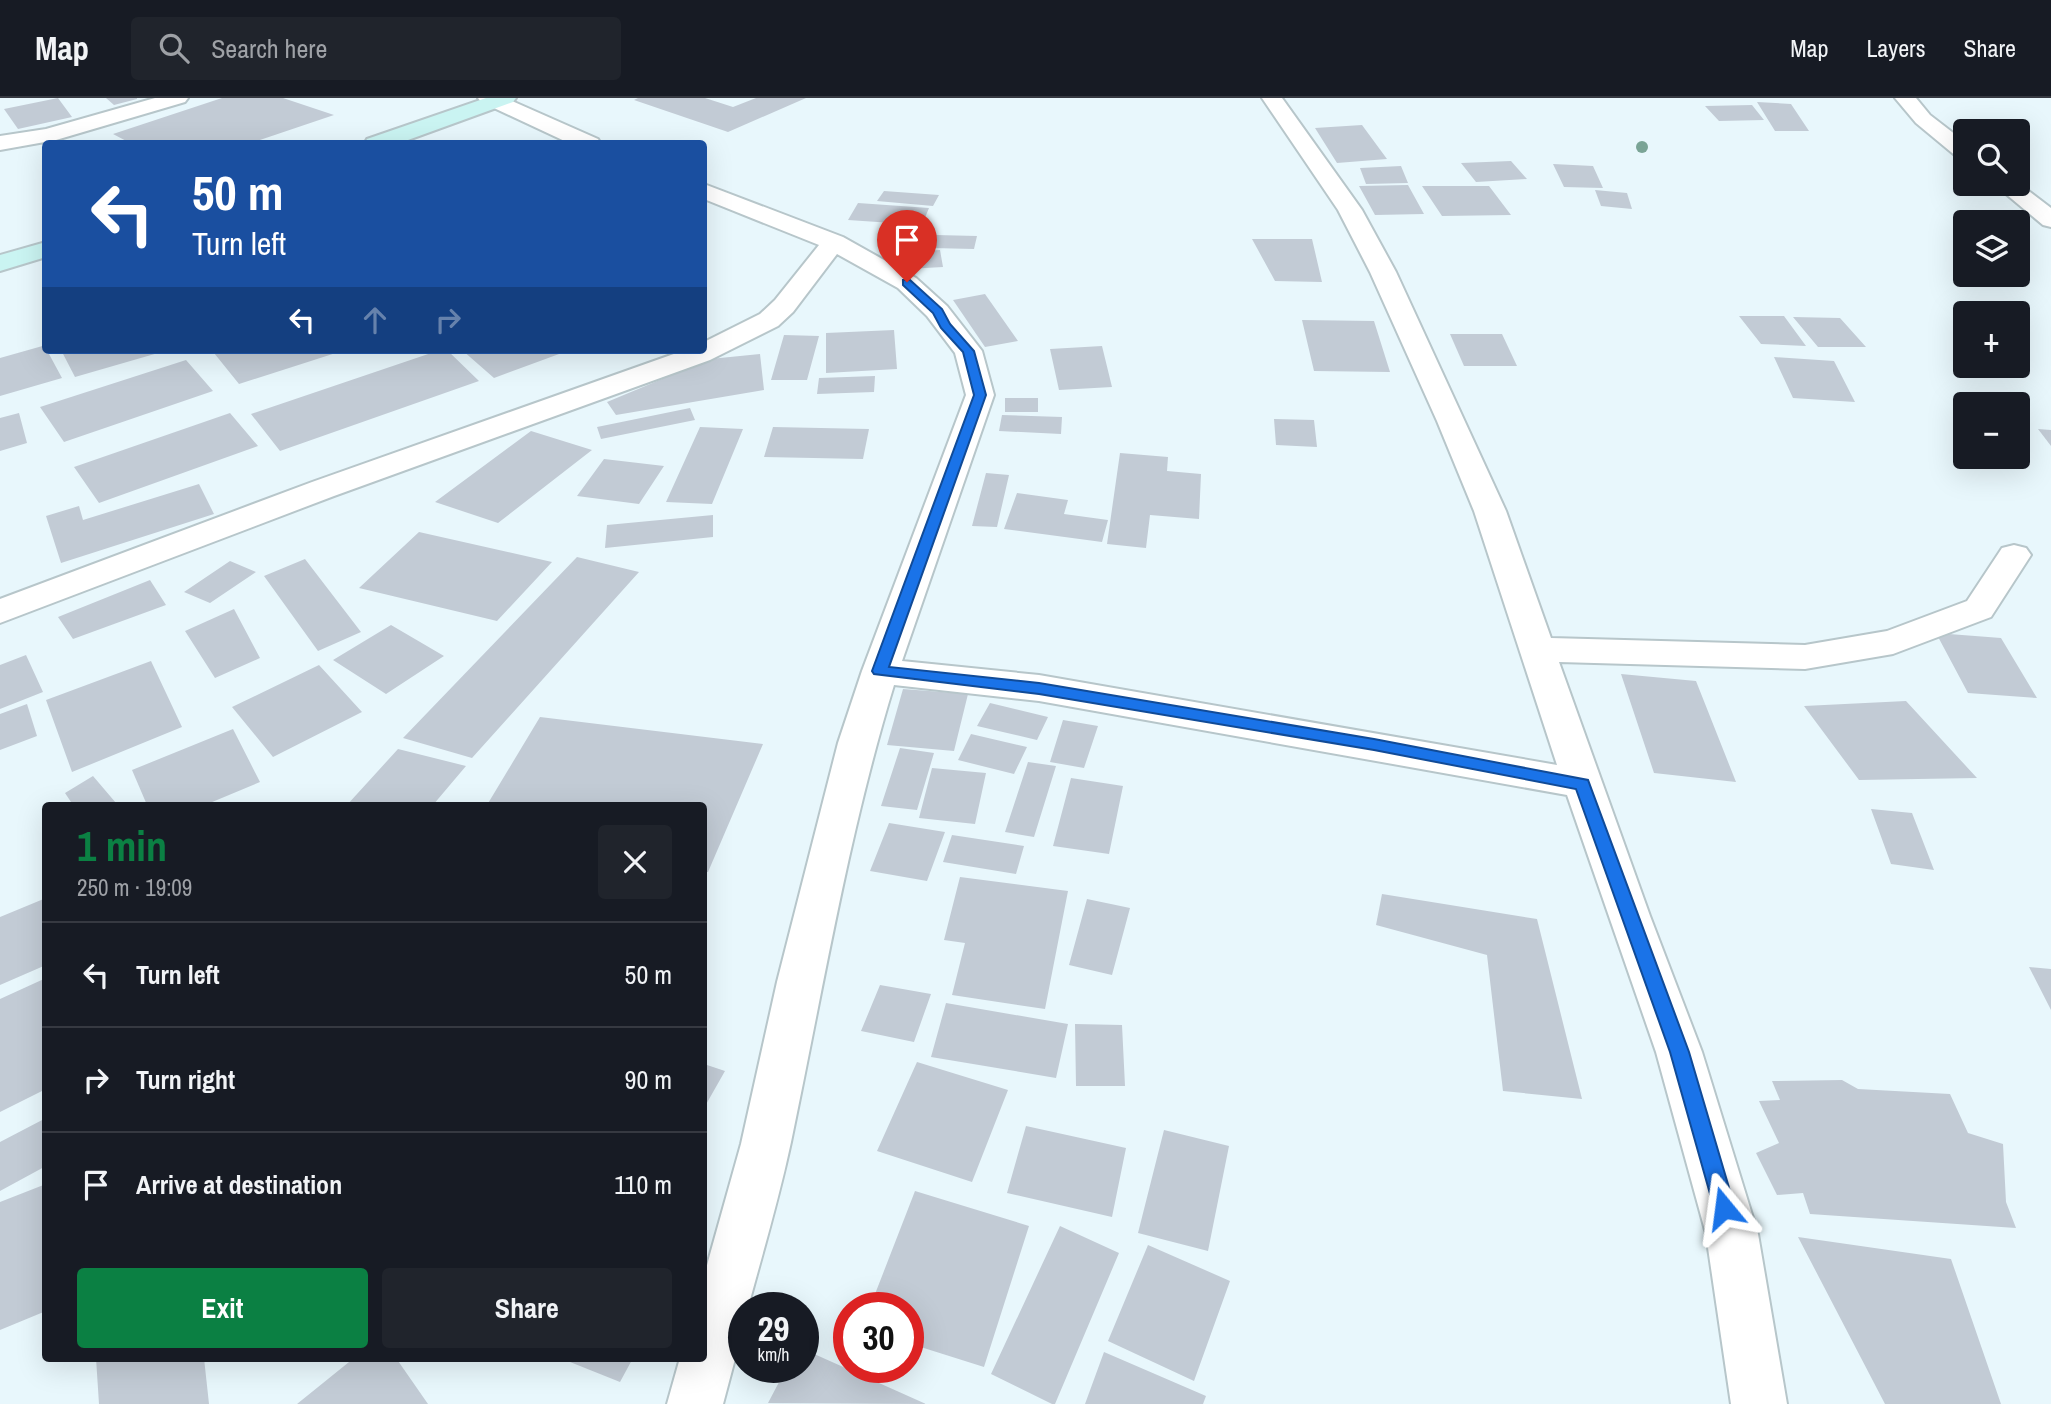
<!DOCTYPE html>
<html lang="en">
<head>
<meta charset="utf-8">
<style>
	body { margin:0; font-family:"Archivo Narrow",sans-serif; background:#20242c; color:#f1f3f6; height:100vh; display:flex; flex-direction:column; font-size:26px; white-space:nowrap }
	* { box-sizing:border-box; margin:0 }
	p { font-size:23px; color:#9ea1a6 }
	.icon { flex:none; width:38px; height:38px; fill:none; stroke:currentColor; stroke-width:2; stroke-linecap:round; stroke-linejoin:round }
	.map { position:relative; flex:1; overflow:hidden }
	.details { position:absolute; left:42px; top:704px; width:665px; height:560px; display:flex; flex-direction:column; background:#171b24; border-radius:7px; box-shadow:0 7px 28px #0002 }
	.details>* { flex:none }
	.guide { position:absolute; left:42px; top:42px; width:665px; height:214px; border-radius:7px; box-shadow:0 7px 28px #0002; background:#1a4fa0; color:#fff; overflow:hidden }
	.buttons { position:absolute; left:1953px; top:21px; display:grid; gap:14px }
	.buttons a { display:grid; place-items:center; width:77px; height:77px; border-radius:7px; background:#171b24; box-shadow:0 7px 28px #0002; font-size:35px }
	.speed { position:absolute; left:728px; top:1194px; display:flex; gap:14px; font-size:35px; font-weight:700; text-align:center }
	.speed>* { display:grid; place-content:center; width:91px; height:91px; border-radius:50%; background:#171b24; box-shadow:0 7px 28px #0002; line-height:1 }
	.speed small { font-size:18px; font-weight:400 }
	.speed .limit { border:10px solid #d22; background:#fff; color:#111 }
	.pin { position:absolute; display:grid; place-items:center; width:60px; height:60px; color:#fff; margin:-72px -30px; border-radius:50% 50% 50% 0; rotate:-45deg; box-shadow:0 0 7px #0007 }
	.pin .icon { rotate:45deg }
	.me { position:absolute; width:77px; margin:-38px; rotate:344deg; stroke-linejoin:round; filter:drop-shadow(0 0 5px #0008) }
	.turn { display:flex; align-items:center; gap:24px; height:147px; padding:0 35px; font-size:32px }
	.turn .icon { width:91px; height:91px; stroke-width:2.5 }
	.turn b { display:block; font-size:49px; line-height:60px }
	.lanes { display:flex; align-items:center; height:66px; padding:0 35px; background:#0003; justify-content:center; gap:35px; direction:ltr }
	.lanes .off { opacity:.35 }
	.round { display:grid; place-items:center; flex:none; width:74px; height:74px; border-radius:7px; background:#20242c }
	.summary { display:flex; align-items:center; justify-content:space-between; height:119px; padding:0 35px }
	h1 { font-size:42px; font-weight:700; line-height:52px; color:#0b8043 }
	.primary-button { display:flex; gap:14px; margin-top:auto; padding:14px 35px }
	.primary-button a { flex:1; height:80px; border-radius:7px; background:#0b8043; color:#fff; font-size:28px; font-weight:700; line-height:80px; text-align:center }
	.primary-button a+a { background:#20242c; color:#f1f3f6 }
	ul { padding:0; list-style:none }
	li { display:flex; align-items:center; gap:21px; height:105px; padding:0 35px; border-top:2px solid #363941 }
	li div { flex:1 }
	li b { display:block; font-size:26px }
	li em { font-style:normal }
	header { display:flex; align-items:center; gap:42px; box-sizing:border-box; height:98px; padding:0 35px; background:#171b24; border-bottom:2px solid #363941 }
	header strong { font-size:33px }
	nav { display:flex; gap:38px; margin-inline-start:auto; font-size:24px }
	.search { width:490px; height:63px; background:#20242c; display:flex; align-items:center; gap:18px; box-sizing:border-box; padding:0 24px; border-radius:7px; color:#9ea1a6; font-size:26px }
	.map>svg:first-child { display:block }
</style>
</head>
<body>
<header>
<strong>Map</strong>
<div class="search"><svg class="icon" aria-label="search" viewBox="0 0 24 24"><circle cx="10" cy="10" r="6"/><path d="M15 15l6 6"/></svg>Search here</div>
<nav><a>Map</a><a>Layers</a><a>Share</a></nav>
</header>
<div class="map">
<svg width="2051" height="1306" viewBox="0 0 2051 1306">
	<rect width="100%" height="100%" fill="#e8f7fc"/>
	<path fill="#c2cbd5" d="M 58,0 L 72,19 L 18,31 L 4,11 Z
		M 106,0 L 137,0 L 137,1 L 114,7 Z
		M 222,0 L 283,0 L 334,17 L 248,46 L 132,46 L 113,36 Z
		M 638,0 L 705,0 L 733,9 L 756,0 L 806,0 L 728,34 L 634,2 Z
		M 1757,4 L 1791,6 L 1809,33 L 1775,33 Z
		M 1752,7 L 1764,22 L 1719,23 L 1705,8 Z
		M 1362,27 L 1387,61 L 1337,65 L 1315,30 Z
		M 1511,63 L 1527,81 L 1476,84 L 1461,65 Z
		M 1553,66 L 1593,68 L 1603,90 L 1564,89 Z
		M 1401,68 L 1408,85 L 1366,86 L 1360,70 Z
		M 1408,87 L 1424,116 L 1375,117 L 1359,88 Z
		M 1422,88 L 1489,88 L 1511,117 L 1442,118 Z
		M 1595,92 L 1627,95 L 1632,111 L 1601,108 Z
		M 884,93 L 939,97 L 933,108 L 877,103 Z
		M 858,105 L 929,110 L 922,127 L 848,122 Z
		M 896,130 L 930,132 L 923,149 L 888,147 Z
		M 936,137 L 977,138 L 974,151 L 932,150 Z
		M 1252,141 L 1312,141 L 1322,184 L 1275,183 Z
		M 940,152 L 943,169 L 907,171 L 905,154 Z
		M 985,196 L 1018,243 L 985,249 L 953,202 Z
		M 1739,218 L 1784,218 L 1806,248 L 1761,246 Z
		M 1793,219 L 1840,220 L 1866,249 L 1818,249 Z
		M 1302,222 L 1374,223 L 1390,274 L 1314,273 Z
		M 894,232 L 897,271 L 826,275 L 826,235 Z
		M 1450,236 L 1502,236 L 1517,268 L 1464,268 Z
		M 784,237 L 819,238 L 807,282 L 771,282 Z
		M 46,247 L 46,252 L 60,252 L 49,256 L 62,280 L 0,298 L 0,260 Z
		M 1102,248 L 1112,289 L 1059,292 L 1050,251 Z
		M 61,252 L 165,252 L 165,253 L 75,279 Z
		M 222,252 L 342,252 L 342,253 L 239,286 L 214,255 Z
		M 440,252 L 447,252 L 479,283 L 280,353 L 251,316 Z
		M 462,252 L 570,252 L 494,280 Z
		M 760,256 L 764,292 L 616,317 L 607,304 L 710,261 Z
		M 1774,259 L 1834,263 L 1855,304 L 1793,300 Z
		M 186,262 L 213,293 L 64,344 L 40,309 Z
		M 875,278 L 874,294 L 817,296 L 819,280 Z
		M 1005,300 L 1038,300 L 1038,314 L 1005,314 Z
		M 690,310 L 695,322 L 601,341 L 597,329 Z
		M 19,315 L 27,345 L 0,353 L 0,320 Z
		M 230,315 L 258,348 L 99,405 L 74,369 Z
		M 1002,317 L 1062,319 L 1061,336 L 999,333 Z
		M 1274,321 L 1314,322 L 1317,349 L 1276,347 Z
		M 700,329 L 743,331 L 712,406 L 666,404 Z
		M 773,329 L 869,331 L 863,361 L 764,359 Z
		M 2038,331 L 2051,332 L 2051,348 Z
		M 531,333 L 592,352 L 498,425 L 435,404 Z
		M 1120,355 L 1168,359 L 1167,373 L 1201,376 L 1199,421 L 1150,417 L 1146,450 L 1107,446 Z
		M 604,361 L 664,368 L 639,406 L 577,398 Z
		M 986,375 L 1009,377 L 997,429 L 972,428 Z
		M 199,386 L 214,416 L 61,465 L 46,418 L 79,408 L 83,422 Z
		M 1017,395 L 1068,402 L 1064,416 L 1108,422 L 1102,444 L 1004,431 Z
		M 713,417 L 713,439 L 605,450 L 607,427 Z
		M 419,434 L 552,464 L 497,523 L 359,490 Z
		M 577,459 L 639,474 L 472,660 L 403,640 Z
		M 305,461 L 361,534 L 318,553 L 264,478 Z
		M 230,463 L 256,474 L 210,505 L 184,494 Z
		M 150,482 L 166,507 L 73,541 L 58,519 Z
		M 234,511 L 260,560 L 215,580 L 185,533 Z
		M 391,527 L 444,558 L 386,596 L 333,562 Z
		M 1936,535 L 2001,540 L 2037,600 L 1968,595 Z
		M 26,557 L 43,594 L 0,611 L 0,567 Z
		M 151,563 L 182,629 L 72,674 L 46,602 Z
		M 319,567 L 362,614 L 273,659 L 232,609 Z
		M 1621,576 L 1696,583 L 1736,684 L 1654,675 Z
		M 903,591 L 968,596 L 954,653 L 887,647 Z
		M 1906,603 L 1977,680 L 1859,682 L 1804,608 Z
		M 990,605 L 1048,619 L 1037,642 L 977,628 Z
		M 27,606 L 37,638 L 0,652 L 0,616 Z
		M 540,619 L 763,646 L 708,774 L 704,774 L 704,707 L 487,707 Z
		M 1063,622 L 1098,628 L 1084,670 L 1050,664 Z
		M 233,631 L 260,684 L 205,707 L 147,707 L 132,672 Z
		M 971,636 L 1027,649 L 1014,676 L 958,662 Z
		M 900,650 L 934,655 L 917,712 L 881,708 Z
		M 398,651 L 466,668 L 433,707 L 347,707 Z
		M 1028,664 L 1056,668 L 1034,739 L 1005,734 Z
		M 932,670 L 986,675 L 975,726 L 919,720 Z
		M 93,678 L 116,705 L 73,707 L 65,695 Z
		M 1071,680 L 1123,688 L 1109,756 L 1053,748 Z
		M 1871,711 L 1912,715 L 1934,772 L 1891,766 Z
		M 889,725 L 945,734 L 927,783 L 870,773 Z
		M 952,737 L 1024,748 L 1016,776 L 943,764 Z
		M 960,779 L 1068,793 L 1045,911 L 952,897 L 965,845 L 944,842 Z
		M 1382,796 L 1537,821 L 1582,1001 L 1503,993 L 1487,857 L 1376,827 Z
		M 46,800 L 46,867 L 0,887 L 0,819 Z
		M 1087,801 L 1130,810 L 1112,877 L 1069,867 Z
		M 2029,869 L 2051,871 L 2051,912 Z
		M 46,880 L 46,991 L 0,1014 L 0,901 Z
		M 880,887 L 931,896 L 914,944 L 861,933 Z
		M 946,905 L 1068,926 L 1056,980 L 931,959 Z
		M 1075,926 L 1122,927 L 1125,988 L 1076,988 Z
		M 917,964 L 1008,992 L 972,1084 L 877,1053 Z
		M 704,966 L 725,973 L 704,1010 Z
		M 1842,982 L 1858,991 L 1950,996 L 1968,1035 L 2003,1046 L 2006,1104 L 2016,1130 L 1810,1116 L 1803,1095 L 1777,1097 L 1756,1055 L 1779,1045 L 1759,1003 L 1780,1002 L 1772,983 Z
		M 46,1020 L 46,1068 L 0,1093 L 0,1044 Z
		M 1026,1028 L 1126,1050 L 1112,1119 L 1007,1095 Z
		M 1164,1032 L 1229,1048 L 1208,1153 L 1138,1135 Z
		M 46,1086 L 46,1213 L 0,1232 L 0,1104 Z
		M 915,1093 L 1029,1128 L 984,1269 L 908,1245 L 908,1209 L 870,1209 Z
		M 1060,1128 L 1119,1155 L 1055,1306 L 1052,1306 L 991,1276 Z
		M 1798,1139 L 1951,1161 L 2001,1306 L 1885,1306 Z
		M 1148,1147 L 1230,1183 L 1194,1283 L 1108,1243 Z
		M 803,1251 L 926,1306 L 768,1305 L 787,1269 L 803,1269 Z
		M 1104,1254 L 1206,1298 L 1203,1306 L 1085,1306 Z
		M 96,1260 L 204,1260 L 209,1306 L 99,1306 Z
		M 354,1260 L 396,1260 L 428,1306 L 297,1306 Z
		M 560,1260 L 633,1260 L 620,1284 Z"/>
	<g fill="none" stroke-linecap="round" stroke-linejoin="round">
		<defs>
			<path id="street" d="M 155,0 L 188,0 L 185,4 L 56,42 L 0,52 L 0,38 L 46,31 Z
				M 478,0 L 505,0 L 598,41 L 601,46 L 571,46 L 481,4 Z
				M 1262,0 L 1282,0 L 1362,112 L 1396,174 L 1506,413 L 1551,540 L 1805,547 L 1887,533 L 1967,503 L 2002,450 L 2014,447 L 2026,450 L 2031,457 L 1991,519 L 1893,556 L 1805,571 L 1559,564 L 1650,818 L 1702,954 L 1758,1136 L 1787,1306 L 1731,1306 L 1706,1136 L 1656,954 L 1567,697 L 1039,603 L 894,587 C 848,737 823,891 791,1044 C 779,1100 763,1154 748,1209 L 744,1209 L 744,1227 L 723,1306 L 667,1306 L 680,1260 L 704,1260 L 704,1178 L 741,1046 L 777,884 L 838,645 L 862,573 L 966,297 L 955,255 L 927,218 L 898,190 L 837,156 L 793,214 L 778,228 L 710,262 L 334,398 L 0,525 L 0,501 L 312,384 L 685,252 L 704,252 L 704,244 L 760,216 L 775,202 L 819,147 L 704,101 L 704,86 L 843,139 L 916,180 L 947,208 L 982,253 L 994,297 L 902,563 L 1039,577 L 1557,667 L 1474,413 L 1437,323 L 1370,174 L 1338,112 Z
				M 1895,0 L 1916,0 L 1930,17 L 1965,44 L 1965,61 L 1957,59 L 1916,25 Z
				M 2018,85 L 2051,110 L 2051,129 L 2043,127 L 1994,86 Z"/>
			<path id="secondary" d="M 486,0 L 516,0 L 513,4 L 397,46 L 364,46 L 367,41 Z
				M 46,144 L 46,159 L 0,173 L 0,157 Z"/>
		</defs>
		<use href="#street" stroke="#b7c6ca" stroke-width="4"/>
		<use href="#secondary" stroke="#b7c6ca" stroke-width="4"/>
		<use href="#street" fill="#fff" fill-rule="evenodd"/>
		<use href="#secondary" fill="#caf4f2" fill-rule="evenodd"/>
	</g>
	<circle fill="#7aa496" cx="1642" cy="49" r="6"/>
	<path fill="#1a73e8" stroke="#114b97" stroke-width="2" d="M 903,182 L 910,182 L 942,211 L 950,226 L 974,253 L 986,297 L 889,569 L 1039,585 L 1374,641 L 1588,682 L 1689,954 L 1735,1110 L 1732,1118 L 1724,1120 L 1717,1118 L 1714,1110 L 1670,954 L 1576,691 L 1374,652 L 1039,596 L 874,576 L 872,573 L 974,297 L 963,254 L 941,230 L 933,215 L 903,187 Z"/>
</svg>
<div class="buttons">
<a><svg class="icon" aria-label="search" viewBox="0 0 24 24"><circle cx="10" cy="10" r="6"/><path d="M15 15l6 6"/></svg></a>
<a><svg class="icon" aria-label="layers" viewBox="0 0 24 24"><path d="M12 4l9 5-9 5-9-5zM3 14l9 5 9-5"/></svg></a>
<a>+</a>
<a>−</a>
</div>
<div class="speed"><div>29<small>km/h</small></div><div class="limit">30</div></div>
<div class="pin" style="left:907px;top:184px;background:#d93025"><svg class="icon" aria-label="arrive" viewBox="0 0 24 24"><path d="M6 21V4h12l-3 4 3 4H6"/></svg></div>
<svg class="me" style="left:1724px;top:1110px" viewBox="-20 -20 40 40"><path d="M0-17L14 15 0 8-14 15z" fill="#1a73e8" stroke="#fff" stroke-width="4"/></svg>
<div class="guide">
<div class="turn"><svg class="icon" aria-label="left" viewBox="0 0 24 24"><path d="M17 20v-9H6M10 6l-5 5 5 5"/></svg><div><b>50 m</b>Turn left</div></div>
<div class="lanes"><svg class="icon" aria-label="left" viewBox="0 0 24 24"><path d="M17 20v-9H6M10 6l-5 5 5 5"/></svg><svg class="icon off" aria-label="ahead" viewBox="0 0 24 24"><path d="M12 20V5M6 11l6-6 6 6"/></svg><svg class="icon off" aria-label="right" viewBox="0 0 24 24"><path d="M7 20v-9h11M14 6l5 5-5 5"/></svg></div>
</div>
<section class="details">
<div class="summary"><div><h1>1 min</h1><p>250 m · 19:09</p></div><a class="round"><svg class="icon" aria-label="close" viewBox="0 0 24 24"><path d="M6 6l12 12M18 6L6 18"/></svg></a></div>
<ul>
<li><svg class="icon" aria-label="left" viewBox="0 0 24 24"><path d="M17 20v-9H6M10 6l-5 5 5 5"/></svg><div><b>Turn left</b></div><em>50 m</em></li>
<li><svg class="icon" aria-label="right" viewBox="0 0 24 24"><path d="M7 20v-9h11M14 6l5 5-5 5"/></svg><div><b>Turn right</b></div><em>90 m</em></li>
<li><svg class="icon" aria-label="arrive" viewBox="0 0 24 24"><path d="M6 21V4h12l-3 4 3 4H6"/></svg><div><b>Arrive at destination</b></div><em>110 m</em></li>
</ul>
<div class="primary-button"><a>Exit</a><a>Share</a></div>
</section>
</div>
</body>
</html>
